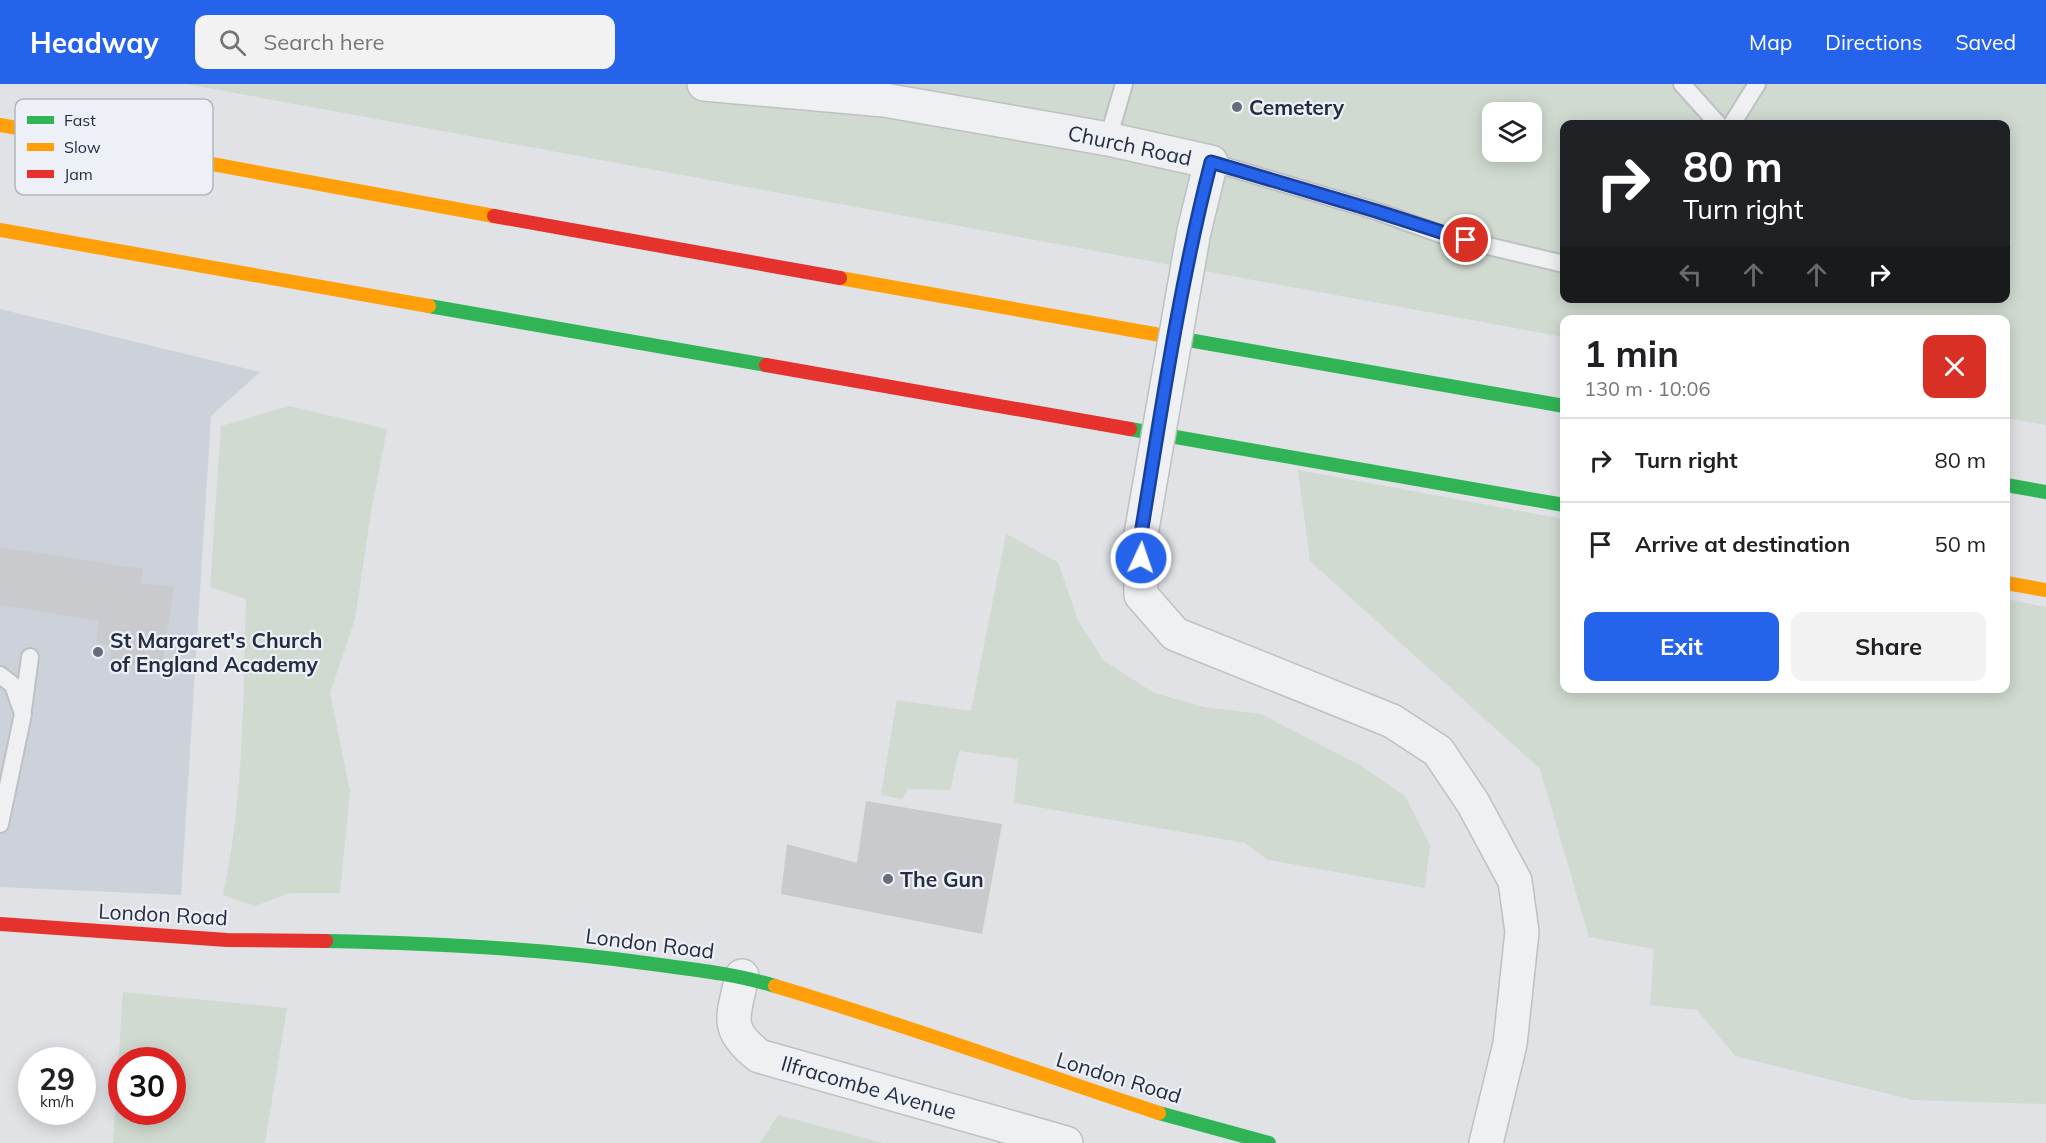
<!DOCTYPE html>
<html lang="en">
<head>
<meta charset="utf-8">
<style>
	body { margin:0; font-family:Mulish,sans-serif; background:#f2f2f2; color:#202124; height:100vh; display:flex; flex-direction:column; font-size:22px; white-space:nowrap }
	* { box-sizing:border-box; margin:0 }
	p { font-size:20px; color:#757577 }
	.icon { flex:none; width:33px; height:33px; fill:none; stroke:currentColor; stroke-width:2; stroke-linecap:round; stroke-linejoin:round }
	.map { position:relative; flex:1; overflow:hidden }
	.panel { position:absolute; left:1560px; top:231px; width:450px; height:378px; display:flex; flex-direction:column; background:#fff; border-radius:12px; box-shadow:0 3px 15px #0003 }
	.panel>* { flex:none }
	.top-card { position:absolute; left:1560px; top:36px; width:450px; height:183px; border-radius:12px; box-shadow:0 3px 15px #0003; background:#202124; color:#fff; overflow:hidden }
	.controls { position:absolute; left:1482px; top:18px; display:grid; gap:12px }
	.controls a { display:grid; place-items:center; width:60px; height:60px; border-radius:12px; background:#fff; box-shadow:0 3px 15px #0003; font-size:30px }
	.speed { position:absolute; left:18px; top:963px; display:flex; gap:12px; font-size:30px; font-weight:700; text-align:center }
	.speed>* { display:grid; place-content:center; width:78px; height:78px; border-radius:50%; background:#fff; box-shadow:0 3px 15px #0003; line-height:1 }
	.speed small { font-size:15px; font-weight:400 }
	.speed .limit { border:9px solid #d22; background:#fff; color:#111 }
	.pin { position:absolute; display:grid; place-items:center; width:51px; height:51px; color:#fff; margin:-26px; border:3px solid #fff; border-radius:50%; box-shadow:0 2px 6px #0007 }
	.me { position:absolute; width:66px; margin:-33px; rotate:3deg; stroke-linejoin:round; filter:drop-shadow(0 0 4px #0008) }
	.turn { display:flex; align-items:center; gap:21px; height:126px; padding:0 24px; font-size:27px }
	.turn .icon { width:78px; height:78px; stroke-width:2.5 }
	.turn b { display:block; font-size:42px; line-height:51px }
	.lanes { display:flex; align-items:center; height:57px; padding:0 24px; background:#0003; justify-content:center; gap:30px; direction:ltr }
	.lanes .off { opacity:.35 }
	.round { display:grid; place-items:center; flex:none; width:63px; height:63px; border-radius:12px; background:#f2f2f2 }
	.head { display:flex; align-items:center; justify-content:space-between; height:102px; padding:0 24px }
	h1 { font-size:36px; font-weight:700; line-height:45px }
	.primary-button { display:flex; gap:12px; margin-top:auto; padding:12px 24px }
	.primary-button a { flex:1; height:69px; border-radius:12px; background:#2563eb; color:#fff; font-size:24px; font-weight:700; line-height:69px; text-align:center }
	.primary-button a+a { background:#f2f2f2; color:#202124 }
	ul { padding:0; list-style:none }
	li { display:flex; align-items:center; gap:18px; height:84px; padding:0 24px; border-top:2px solid #e0e0e0 }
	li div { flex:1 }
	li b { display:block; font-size:22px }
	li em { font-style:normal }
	header { display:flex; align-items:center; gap:36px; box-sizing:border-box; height:84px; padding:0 30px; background:#2563eb; color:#fff }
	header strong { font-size:28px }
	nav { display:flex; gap:33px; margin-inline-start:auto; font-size:21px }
	.search { width:420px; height:54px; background:#f2f2f2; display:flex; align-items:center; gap:15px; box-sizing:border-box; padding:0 21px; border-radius:12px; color:#757577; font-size:22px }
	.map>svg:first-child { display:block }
</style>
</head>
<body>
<header>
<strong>Headway</strong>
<div class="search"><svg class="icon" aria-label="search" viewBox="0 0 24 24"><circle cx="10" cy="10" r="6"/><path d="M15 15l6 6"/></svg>Search here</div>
<nav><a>Map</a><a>Directions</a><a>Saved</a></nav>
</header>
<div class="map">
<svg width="2046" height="1059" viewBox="0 0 2046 1059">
	<rect width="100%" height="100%" fill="#e0e2e6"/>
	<path fill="#cdd1d9" d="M 0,225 L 260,288 L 211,332 L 181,811 L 0,803 Z"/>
	<path fill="#d0dad0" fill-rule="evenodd" d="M 186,0 L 2046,0 L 2046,341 L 2006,334 L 2006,236 L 1564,236 L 1564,253 ZM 1492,28 L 1532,28 L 1532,68 L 1492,68 ZM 1564,40 L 2006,40 L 2006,214 L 1564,214 Z
		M 289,322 L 387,345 L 372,422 L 355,535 L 330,609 L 350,707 L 340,809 L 290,809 L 255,822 L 223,811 C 244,713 243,614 246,515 L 210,503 L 221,342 Z
		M 1298,386 L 1564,435 L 1564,604 L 2006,604 L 2006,515 L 2046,523 L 2046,1020 L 1913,1016 L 1735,972 L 1697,926 L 1650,921 L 1654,865 L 1589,853 L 1540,685 L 1310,477 Z
		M 1006,450 L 1058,478 L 1078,536 L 1103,576 L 1154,609 L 1204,623 L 1261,630 L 1360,681 L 1405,712 L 1430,761 L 1425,804 L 1268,776 L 1245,759 L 1014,719 L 1018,675 L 959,667 L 950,706 L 908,705 L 902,715 L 881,711 L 897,616 L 971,627 Z
		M 123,908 L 287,924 L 265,1059 L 113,1059 ZM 122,976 L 172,976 L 172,1028 L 122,1028 Z
		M 778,1031 L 883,1059 L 760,1059 Z"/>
	<path fill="#c8cace" d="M 0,463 L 143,485 L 141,499 L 174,503 L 161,586 L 109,577 L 112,562 L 96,558 L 99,537 L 0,521 Z
		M 866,717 L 1002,740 L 982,850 L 781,810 L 787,760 L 857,779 Z"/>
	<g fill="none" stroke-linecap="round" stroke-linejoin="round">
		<defs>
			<path id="lane" d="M 1682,0 L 1718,40
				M 1732,40 L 1757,0
				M 1108,55 L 1124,0
				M 1211,78 L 1376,127 L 1446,152 L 1564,180
				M 0,591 L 13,601 L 23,630 L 0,740
				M 23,626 L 30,573"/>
			<path id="street" d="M 704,0 L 884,16 L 1108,55 L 1211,78 L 1194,147
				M 1140,456 L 1141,511 L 1175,550 L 1392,637 L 1438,667 L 1473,719 L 1515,797 L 1522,848 L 1510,960 L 1486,1059
				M 742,892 C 734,932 723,944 759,972 L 1066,1059"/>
		</defs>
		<use href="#lane" stroke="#bec0c4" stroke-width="20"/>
		<use href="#street" stroke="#bec0c4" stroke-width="36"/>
		<use href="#lane" stroke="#eff0f2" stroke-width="16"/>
		<use href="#street" stroke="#eff0f2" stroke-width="33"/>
		<path stroke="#30b455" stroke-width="14" d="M 429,222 L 766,281
			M 1177,254 L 1564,322
			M 1130,345 L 1564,421
			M 2006,401 L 2046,408
			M 326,857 C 432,859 538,864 645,879 C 689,885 732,889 775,902
			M 1159,1029 L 1269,1059"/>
		<path stroke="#ff9f0a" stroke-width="14" d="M 0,41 L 494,132
			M 0,146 L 429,222
			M 840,194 L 1177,254
			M 2006,499 L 2046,506
			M 775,902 C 904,940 1031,987 1159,1029"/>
		<path stroke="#e5322d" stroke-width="14" d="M 494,132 L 840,194
			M 766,281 L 1130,345
			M 0,840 L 227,856 L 326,857"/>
		<defs>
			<path id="street-bridge" d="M 1140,456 L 1194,147"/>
		</defs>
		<use href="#street-bridge" stroke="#bec0c4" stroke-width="36" stroke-linecap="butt"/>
		<use href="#street-bridge" stroke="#eff0f2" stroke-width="33"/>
	</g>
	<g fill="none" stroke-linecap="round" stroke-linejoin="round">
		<defs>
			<path id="route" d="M 1141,474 L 1140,456 C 1161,329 1179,202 1211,78 L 1376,127 L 1466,156"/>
		</defs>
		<use href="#route" stroke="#184099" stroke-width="15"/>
		<use href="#route" stroke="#2563eb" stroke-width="10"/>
	</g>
	<g fill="#676c7a" stroke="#edf0f6" stroke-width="2">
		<circle cx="1237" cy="23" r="6"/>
		<circle cx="98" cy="568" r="6"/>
		<circle cx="888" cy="795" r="6"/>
	</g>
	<g text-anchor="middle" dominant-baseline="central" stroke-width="4.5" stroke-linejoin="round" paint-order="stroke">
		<g font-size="21" font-weight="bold" fill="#262d40" stroke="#edf0f6" text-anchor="start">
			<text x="1249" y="23">Cemetery</text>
			<text x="110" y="556">St Margaret's Church<tspan x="110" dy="24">of England Academy</tspan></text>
			<text x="900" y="795">The Gun</text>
		</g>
		<g font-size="21" fill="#262d40" stroke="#edf0f6">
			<text transform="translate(1130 61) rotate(12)">Church Road</text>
			<text transform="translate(163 830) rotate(3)">London Road</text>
			<text transform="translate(650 859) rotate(7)">London Road</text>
			<text transform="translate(1119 993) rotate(17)">London Road</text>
			<text transform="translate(869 1003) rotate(16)">Ilfracombe Avenue</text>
		</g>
	</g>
	<rect x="15" y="15" width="198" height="96" rx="9" fill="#edf0f6" stroke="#b1b6bf" stroke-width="1.5"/>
	<rect x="27" y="32" width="27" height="8" fill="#30b455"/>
	<rect x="27" y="59" width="27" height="8" fill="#ff9f0a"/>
	<rect x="27" y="86" width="27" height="8" fill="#e5322d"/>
	<g font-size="16" fill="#262d40">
		<text x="64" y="42">Fast</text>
		<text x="64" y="69">Slow</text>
		<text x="64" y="96">Jam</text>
	</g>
</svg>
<div class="controls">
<a><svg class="icon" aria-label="layers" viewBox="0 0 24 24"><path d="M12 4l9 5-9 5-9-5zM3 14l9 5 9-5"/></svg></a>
</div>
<div class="speed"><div>29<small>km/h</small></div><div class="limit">30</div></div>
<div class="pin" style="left:1466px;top:156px;background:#d93025"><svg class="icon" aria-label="arrive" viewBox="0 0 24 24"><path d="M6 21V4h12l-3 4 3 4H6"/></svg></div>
<svg class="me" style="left:1141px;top:474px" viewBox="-20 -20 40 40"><circle r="17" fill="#2563eb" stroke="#fff" stroke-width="3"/><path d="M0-11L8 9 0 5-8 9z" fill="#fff"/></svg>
<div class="top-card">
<div class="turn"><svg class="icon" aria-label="right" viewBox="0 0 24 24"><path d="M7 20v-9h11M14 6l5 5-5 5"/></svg><div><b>80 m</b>Turn right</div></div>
<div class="lanes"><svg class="icon off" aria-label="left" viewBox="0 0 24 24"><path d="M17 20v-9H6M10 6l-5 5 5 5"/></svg><svg class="icon off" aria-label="ahead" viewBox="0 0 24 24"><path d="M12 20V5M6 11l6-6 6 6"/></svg><svg class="icon off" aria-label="ahead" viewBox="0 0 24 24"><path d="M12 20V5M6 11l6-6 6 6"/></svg><svg class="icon" aria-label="right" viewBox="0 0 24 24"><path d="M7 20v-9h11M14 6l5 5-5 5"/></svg></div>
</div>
<section class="panel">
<div class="head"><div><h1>1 min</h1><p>130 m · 10:06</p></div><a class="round" style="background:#d93025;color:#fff"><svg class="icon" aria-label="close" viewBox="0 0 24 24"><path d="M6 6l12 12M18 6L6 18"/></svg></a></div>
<ul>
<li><svg class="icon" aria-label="right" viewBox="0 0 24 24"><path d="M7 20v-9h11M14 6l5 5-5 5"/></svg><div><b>Turn right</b></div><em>80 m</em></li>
<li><svg class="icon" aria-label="arrive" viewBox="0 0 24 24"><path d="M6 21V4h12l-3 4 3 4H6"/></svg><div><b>Arrive at destination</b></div><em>50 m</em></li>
</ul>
<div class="primary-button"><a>Exit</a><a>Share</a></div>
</section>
</div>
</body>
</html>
